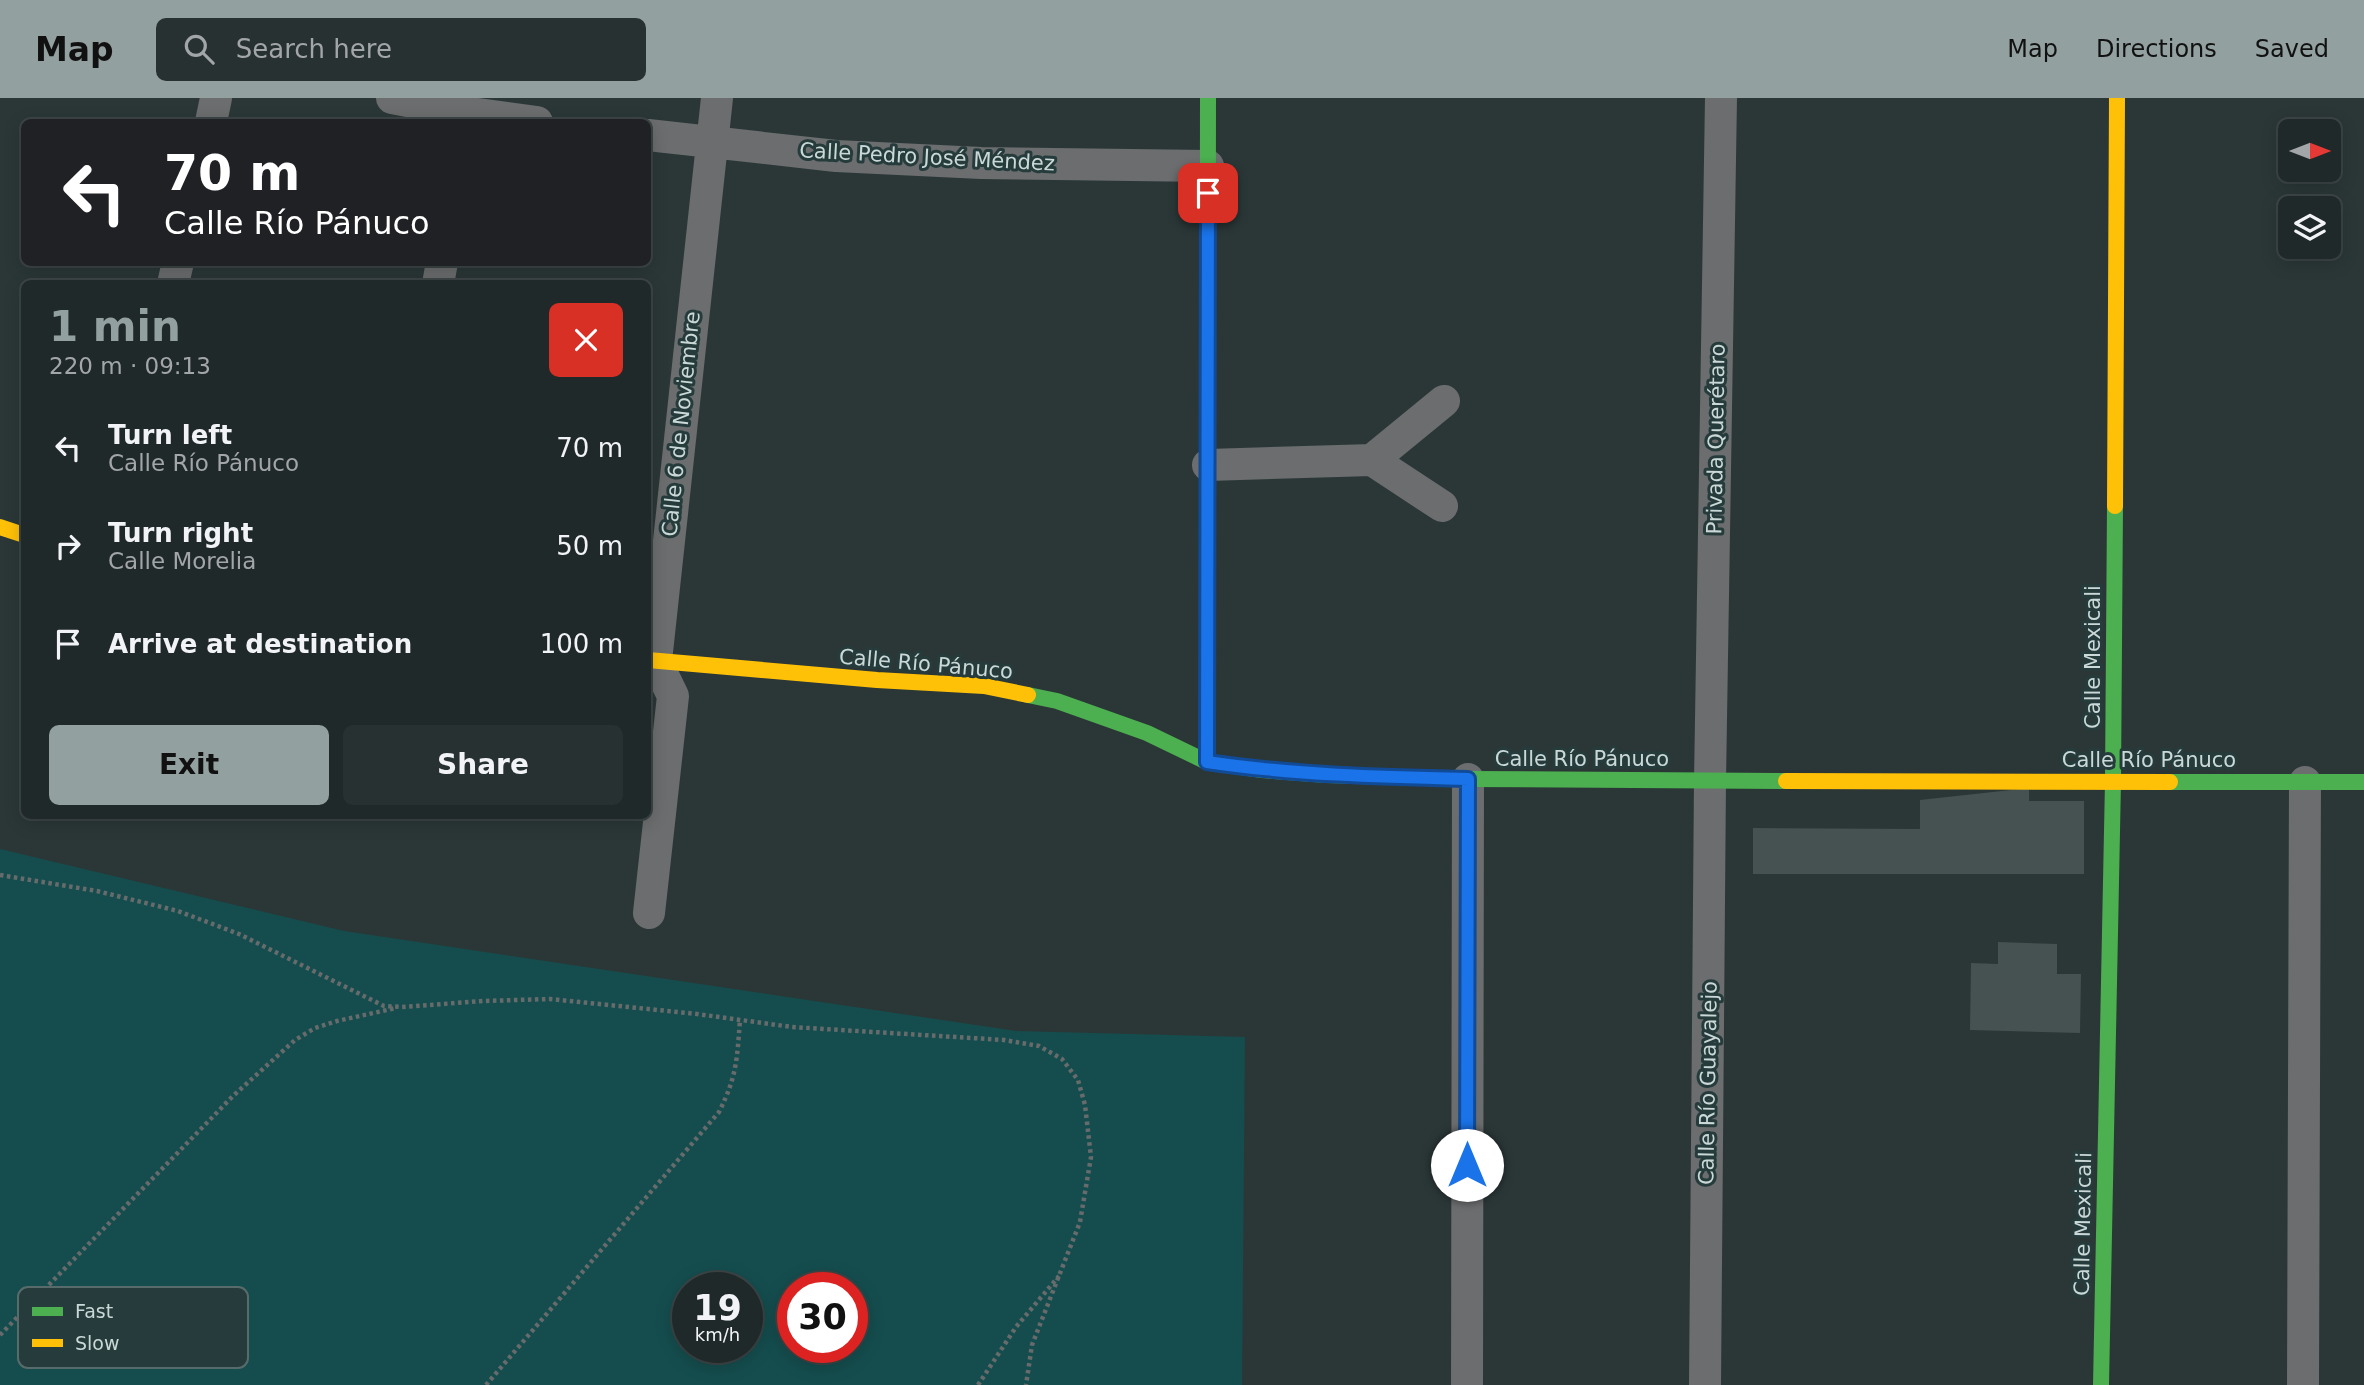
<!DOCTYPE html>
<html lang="en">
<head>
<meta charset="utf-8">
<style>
	body { margin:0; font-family:"DejaVu Sans",sans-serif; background:#283131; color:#f1f3f6; height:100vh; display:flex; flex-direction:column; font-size:26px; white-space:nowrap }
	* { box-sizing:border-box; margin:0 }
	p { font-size:23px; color:#a2a6a8 }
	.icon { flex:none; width:38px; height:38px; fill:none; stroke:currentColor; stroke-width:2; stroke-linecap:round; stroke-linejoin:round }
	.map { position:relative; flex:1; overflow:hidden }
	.sheet { position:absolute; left:21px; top:182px; width:630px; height:539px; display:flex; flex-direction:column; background:#202929; border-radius:10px; box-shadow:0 4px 18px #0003,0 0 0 2px #3d4546 }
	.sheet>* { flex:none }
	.banner { position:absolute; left:21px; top:21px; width:630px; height:147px; border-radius:10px; box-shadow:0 4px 18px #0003,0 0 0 2px #3d4546; background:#202124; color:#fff; overflow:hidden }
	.needle { width:46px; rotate:90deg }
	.controls { position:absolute; left:2278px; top:21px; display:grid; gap:14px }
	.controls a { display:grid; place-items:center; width:63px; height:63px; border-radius:10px; background:#202929; box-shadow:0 4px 18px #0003,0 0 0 2px #3d4546; font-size:35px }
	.speed { position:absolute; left:672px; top:1174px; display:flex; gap:14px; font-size:35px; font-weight:700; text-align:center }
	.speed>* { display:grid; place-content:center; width:91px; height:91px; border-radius:50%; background:#202929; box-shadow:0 4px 18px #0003,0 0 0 2px #3d4546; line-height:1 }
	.speed small { font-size:18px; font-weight:400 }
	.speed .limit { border:10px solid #d22; background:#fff; color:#111 }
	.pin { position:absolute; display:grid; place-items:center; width:60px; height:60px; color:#fff; margin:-30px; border-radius:14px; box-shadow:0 4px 10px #0006 }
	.me { position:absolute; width:77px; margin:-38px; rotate:0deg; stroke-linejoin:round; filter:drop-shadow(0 0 5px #0008) }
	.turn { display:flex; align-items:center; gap:24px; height:147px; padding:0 28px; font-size:32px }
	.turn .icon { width:91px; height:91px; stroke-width:2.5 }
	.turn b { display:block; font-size:49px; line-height:60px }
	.round { display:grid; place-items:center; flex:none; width:74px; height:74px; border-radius:10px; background:#283131 }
	.headline { display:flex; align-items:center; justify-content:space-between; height:119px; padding:0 28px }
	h1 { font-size:42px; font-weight:600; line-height:52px; color:#93a0a0 }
	.cta { display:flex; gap:14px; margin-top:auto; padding:14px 28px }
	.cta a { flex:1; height:80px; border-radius:10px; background:#93a0a0; color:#111; font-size:28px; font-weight:600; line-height:80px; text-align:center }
	.cta a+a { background:#283131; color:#f1f3f6 }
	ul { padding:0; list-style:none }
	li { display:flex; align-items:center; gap:21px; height:98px; padding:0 28px }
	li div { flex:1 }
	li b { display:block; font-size:26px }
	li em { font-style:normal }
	header { display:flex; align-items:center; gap:42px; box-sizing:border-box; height:98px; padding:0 35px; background:#93a0a0; color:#111 }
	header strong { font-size:33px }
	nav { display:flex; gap:38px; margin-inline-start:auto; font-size:24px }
	.search { width:490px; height:63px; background:#283131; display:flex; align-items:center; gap:18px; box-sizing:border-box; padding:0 24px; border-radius:10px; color:#a2a6a8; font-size:26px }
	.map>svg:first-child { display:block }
</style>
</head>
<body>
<header>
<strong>Map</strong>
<div class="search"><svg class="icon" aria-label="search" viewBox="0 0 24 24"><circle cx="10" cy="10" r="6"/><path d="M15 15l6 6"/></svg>Search here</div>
<nav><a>Map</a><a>Directions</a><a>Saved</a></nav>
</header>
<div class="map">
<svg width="2364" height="1287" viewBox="0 0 2364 1287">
	<rect width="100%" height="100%" fill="#2b3737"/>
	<path fill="#154d4e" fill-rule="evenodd" d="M 0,751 L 344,833 L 1016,933 L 1245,939 L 1242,1287 L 0,1287 ZM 688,1190 L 747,1190 L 747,1250 L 688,1250 ZM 793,1190 L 852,1190 L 852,1250 L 793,1250 Z"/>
	<path fill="#465151" d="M 2029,690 L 2029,703 L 2084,703 L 2084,776 L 1753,776 L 1753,730 L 1920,731 L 1920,702 Z
		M 1998,844 L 2057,846 L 2057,876 L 2081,876 L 2080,935 L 1970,932 L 1971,865 L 1998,866 Z"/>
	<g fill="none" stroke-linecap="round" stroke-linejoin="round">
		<path stroke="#676b6c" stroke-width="4.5" stroke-dasharray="3.5 3.5" stroke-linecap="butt" d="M 0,777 L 97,793 L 178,813 L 239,836 L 384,908 L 402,909 L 483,903 L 550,901 L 697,916 L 792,929 L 1004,942 L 1039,948 L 1062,961 L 1078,982 L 1085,1007 L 1091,1059 L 1080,1124 L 1032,1247 L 1026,1287
			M 0,1237 L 233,998 L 295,942 L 315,930 L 337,923 L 396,910
			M 486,1287 L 719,1014 C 737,978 737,961 740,922
			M 978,1287 L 1016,1229 L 1059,1178"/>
		<path stroke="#6b6d6e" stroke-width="32" d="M 392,0 L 470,15 L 537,24
			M 211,24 L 216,0
			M 648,37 L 836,58 L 981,65 L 1208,68
			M 173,186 L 178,164
			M 438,186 L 442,164
			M 1372,362 L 1444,303
			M 1208,367 L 1372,362 L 1442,408
			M 649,815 L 673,598 L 656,563 L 717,0
			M 1467,1287 L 1468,681
			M 1705,1287 L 1710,683 L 1721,0
			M 2303,1287 L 2305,684"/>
		<path stroke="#4caf50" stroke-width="16" d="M 1028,597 L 1057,603 L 1147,635 L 1207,664 L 1262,672 L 1326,677 L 1468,681 L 1786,683
			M 1207,664 L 1208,0
			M 2170,684 L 2364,684
			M 2101,1287 L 2113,683 L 2115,408"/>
		<path stroke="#ffc107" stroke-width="16" d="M 2115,408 L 2117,0
			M 0,429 L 24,437
			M 648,562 L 877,582 L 984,588 L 1028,597
			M 1786,683 L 2170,684"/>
	</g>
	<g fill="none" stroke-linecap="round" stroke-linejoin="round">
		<defs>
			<path id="route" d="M 1208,95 L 1207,664 C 1294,677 1380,679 1468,681 L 1467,1067"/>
		</defs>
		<use href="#route" stroke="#114b97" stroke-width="18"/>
		<use href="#route" stroke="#1a73e8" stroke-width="12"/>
	</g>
	<g text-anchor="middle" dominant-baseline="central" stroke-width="6" stroke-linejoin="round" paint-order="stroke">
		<g font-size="21" fill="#cbd8d8" stroke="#263c3c">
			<text transform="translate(927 59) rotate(3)">Calle Pedro José Méndez</text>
			<text transform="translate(681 326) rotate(-84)">Calle 6 de Noviembre</text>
			<text transform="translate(1716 341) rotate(-89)">Privada Querétaro</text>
			<text transform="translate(2093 559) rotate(-90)">Calle Mexicali</text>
			<text transform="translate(926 566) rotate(5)">Calle Río Pánuco</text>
			<text x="1582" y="661">Calle Río Pánuco</text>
			<text x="2149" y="662">Calle Río Pánuco</text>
			<text transform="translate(1708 985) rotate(-89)">Calle Río Guayalejo</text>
			<text transform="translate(2083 1126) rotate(-89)">Calle Mexicali</text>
		</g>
	</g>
	<rect x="18" y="1189" width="230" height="81" rx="10" fill="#263c3c" stroke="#586b6b" stroke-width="2"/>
	<rect x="32" y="1209" width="31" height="9" fill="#4caf50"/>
	<rect x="32" y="1241" width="31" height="8" fill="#ffc107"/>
	<g font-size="19" fill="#cbd8d8">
		<text x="75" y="1220">Fast</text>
		<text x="75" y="1252">Slow</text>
	</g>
</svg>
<div class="controls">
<a><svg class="needle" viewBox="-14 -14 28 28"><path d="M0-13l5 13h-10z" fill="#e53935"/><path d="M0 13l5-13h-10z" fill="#a2a6a8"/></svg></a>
<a><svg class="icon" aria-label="layers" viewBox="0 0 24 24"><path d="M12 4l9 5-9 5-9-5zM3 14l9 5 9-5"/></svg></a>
</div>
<div class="speed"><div>19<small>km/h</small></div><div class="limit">30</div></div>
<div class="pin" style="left:1208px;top:95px;background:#d93025"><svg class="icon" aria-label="arrive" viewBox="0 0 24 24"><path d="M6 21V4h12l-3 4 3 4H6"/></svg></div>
<svg class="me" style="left:1467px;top:1067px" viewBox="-20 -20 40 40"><circle r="19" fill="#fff"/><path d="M0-13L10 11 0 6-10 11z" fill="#1a73e8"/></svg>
<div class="banner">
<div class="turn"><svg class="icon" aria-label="left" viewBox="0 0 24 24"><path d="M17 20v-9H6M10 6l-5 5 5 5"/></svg><div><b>70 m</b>Calle Río Pánuco</div></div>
</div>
<section class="sheet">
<div class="headline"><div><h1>1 min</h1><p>220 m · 09:13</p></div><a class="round" style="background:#d93025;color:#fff"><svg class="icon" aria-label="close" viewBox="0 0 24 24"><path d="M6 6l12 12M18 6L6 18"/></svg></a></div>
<ul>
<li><svg class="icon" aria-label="left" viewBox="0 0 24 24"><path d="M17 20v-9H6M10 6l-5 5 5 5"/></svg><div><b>Turn left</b><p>Calle Río Pánuco</p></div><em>70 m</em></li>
<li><svg class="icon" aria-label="right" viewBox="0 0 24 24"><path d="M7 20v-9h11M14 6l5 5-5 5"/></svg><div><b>Turn right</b><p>Calle Morelia</p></div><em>50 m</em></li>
<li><svg class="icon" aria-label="arrive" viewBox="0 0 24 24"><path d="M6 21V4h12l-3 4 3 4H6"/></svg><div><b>Arrive at destination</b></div><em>100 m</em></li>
</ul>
<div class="cta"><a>Exit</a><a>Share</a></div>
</section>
</div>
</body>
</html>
